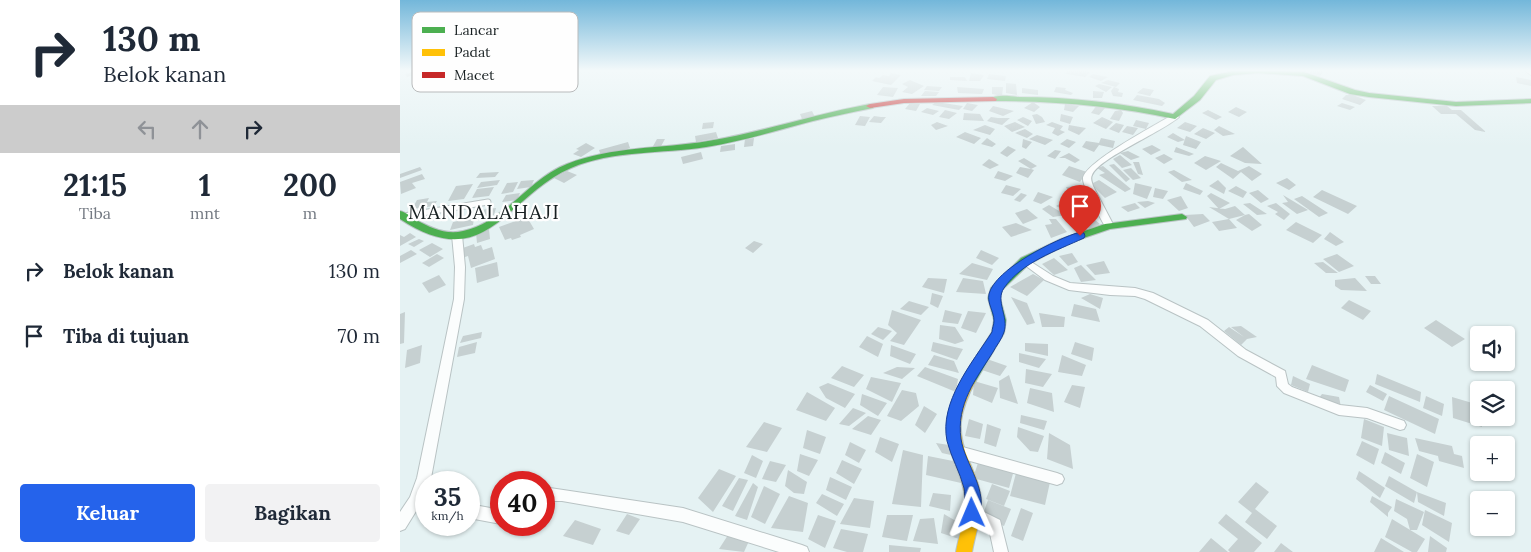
<!DOCTYPE html>
<html lang="id">
<head>
<meta charset="utf-8">
<style>
	body { margin:0; font-family:Lora,serif; background:#f2f2f3; color:#1f2937; height:100vh; display:flex; flex-direction:column; font-size:19px; white-space:nowrap }
	* { box-sizing:border-box; margin:0 }
	p { font-size:16px; color:#747a83 }
	.icon { flex:none; width:28px; height:28px; fill:none; stroke:currentColor; stroke-width:2; stroke-linecap:round; stroke-linejoin:round }
	.map { position:relative; flex:1; overflow:hidden }
	.side { display:flex; flex-direction:column; background:#fff; width:400px }
	.side>* { flex:none }
	.hud { background:#fff; color:#1f2937; overflow:hidden }
	.buttons { position:absolute; left:1070px; top:326px; display:grid; gap:10px }
	.buttons a { display:grid; place-items:center; width:45px; height:45px; border-radius:5px; background:#fff; box-shadow:0 1px 4px #0004; font-size:25px }
	.speed { position:absolute; left:15px; top:471px; display:flex; gap:10px; font-size:25px; font-weight:700; text-align:center }
	.speed>* { display:grid; place-content:center; width:65px; height:65px; border-radius:50%; background:#fff; box-shadow:0 1px 4px #0004; line-height:1 }
	.speed small { font-size:12px; font-weight:400 }
	.speed .limit { border:8px solid #d22; background:#fff; color:#111 }
	.pin { position:absolute; display:grid; place-items:center; width:42px; height:42px; color:#fff; margin:-51px -21px; border-radius:50% 50% 50% 0; rotate:-45deg; box-shadow:0 0 5px #0007 }
	.pin .icon { rotate:45deg }
	.me { position:absolute; width:55px; margin:-28px; rotate:359deg; stroke-linejoin:round; filter:drop-shadow(0 0 4px #0008) }
	.turn { display:flex; align-items:center; gap:18px; height:105px; padding:0 20px; font-size:22px }
	.turn .icon { width:65px; height:65px; stroke-width:2.5 }
	.turn b { display:block; font-size:35px; line-height:42px }
	.lanes { display:flex; align-items:center; height:48px; padding:0 20px; background:#0003; justify-content:center; gap:25px; direction:ltr }
	.lanes .off { opacity:.35 }
	.eta { display:flex; justify-content:space-evenly; align-items:center; height:85px; text-align:center }
	.eta b { font-size:30px; font-weight:800; line-height:35px }
	.button { display:flex; gap:10px; margin-top:auto; padding:10px 20px }
	.button a { flex:1; height:58px; border-radius:5px; background:#2563eb; color:#fff; font-size:20px; font-weight:800; line-height:58px; text-align:center }
	.button a+a { background:#f2f2f3; color:#1f2937 }
	ul { padding:0; list-style:none }
	li { display:flex; align-items:center; gap:15px; height:65px; padding:0 20px }
	li div { flex:1 }
	li b { display:block; font-size:19px }
	li em { font-style:normal }
	main { display:flex; flex:1; min-height:0 }
	.map>svg:first-child { display:block }
</style>
</head>
<body>
<main>
<section class="side">
<div class="hud">
<div class="turn"><svg class="icon" aria-label="right" viewBox="0 0 24 24"><path d="M7 20v-9h11M14 6l5 5-5 5"/></svg><div><b>130 m</b>Belok kanan</div></div>
<div class="lanes"><svg class="icon off" aria-label="left" viewBox="0 0 24 24"><path d="M17 20v-9H6M10 6l-5 5 5 5"/></svg><svg class="icon off" aria-label="ahead" viewBox="0 0 24 24"><path d="M12 20V5M6 11l6-6 6 6"/></svg><svg class="icon" aria-label="right" viewBox="0 0 24 24"><path d="M7 20v-9h11M14 6l5 5-5 5"/></svg></div>
</div>
<div class="eta">
<div><b>21:15</b><p>Tiba</p></div>
<div><b>1</b><p>mnt</p></div>
<div><b>200</b><p>m</p></div>
</div>
<ul>
<li><svg class="icon" aria-label="right" viewBox="0 0 24 24"><path d="M7 20v-9h11M14 6l5 5-5 5"/></svg><div><b>Belok kanan</b></div><em>130 m</em></li>
<li><svg class="icon" aria-label="arrive" viewBox="0 0 24 24"><path d="M6 21V4h12l-3 4 3 4H6"/></svg><div><b>Tiba di tujuan</b></div><em>70 m</em></li>
</ul>
<div class="button"><a>Keluar</a><a>Bagikan</a></div>
</section>
<div class="map">
<svg width="1131" height="552" viewBox="0 0 1131 552">
	<rect width="100%" height="100%" fill="#e5f2f3"/>
	<path fill="#c6d0d1" d="M 20,70 L 22,73 L 7,77 L 5,74 Z
		M 666,70 L 679,70 L 690,72 L 685,77 L 666,74 Z
		M 912,70 L 919,70 L 924,71 L 920,76 L 909,73 Z
		M 491,73 L 501,75 L 491,85 L 472,81 L 476,77 L 479,78 L 483,75 L 489,76 Z
		M 571,73 L 584,75 L 580,81 L 569,81 Z
		M 589,74 L 606,76 L 605,81 L 587,79 Z
		M 693,74 L 708,77 L 701,81 L 689,77 Z
		M 550,77 L 565,77 L 567,81 L 550,80 Z
		M 1116,77 L 1131,80 L 1131,86 L 1117,83 Z
		M 510,80 L 524,86 L 512,94 L 502,92 L 508,87 L 502,84 Z
		M 708,80 L 720,83 L 716,87 L 701,83 Z
		M 606,83 L 616,84 L 617,95 L 606,93 Z
		M 699,84 L 712,87 L 706,92 L 695,86 Z
		M 527,86 L 542,87 L 539,91 L 524,90 Z
		M 483,87 L 498,88 L 493,97 L 477,95 Z
		M 557,87 L 584,89 L 582,94 L 558,93 Z
		M 592,87 L 603,87 L 602,96 L 592,94 Z
		M 656,87 L 666,88 L 665,90 L 673,93 L 671,95 L 654,92 Z
		M 714,87 L 719,89 L 718,92 L 723,93 L 722,97 L 713,96 L 711,91 Z
		M 622,88 L 638,90 L 638,95 L 622,93 Z
		M 743,88 L 754,90 L 750,96 L 737,93 Z
		M 525,91 L 539,92 L 536,96 L 521,96 Z
		M 693,91 L 704,92 L 702,98 L 693,98 Z
		M 737,95 L 759,99 L 765,103 L 762,106 L 733,100 Z
		M 946,95 L 953,95 L 966,100 L 960,105 L 942,99 Z
		M 536,102 L 563,106 L 559,110 L 532,105 Z
		M 633,102 L 640,107 L 634,112 L 624,108 Z
		M 510,103 L 520,104 L 516,111 L 505,109 Z
		M 567,103 L 578,105 L 572,111 L 563,109 Z
		M 942,103 L 955,107 L 950,110 L 937,106 Z
		M 665,104 L 679,106 L 673,112 L 664,110 Z
		M 697,105 L 705,108 L 699,115 L 691,113 Z
		M 593,106 L 614,111 L 603,116 L 589,111 Z
		M 1032,106 L 1047,106 L 1052,110 L 1061,110 L 1086,132 L 1075,130 L 1056,114 L 1041,114 Z
		M 836,107 L 847,112 L 839,117 L 828,112 Z
		M 527,108 L 539,111 L 533,115 L 521,112 Z
		M 545,110 L 557,113 L 549,119 L 539,117 Z
		M 721,110 L 723,113 L 719,121 L 710,119 L 715,111 Z
		M 808,110 L 822,117 L 816,120 L 802,113 Z
		M 412,111 L 415,117 L 402,119 L 400,114 Z
		M 564,113 L 580,114 L 584,121 L 563,120 Z
		M 637,114 L 642,117 L 645,122 L 636,124 L 632,115 Z
		M 661,114 L 673,117 L 670,124 L 660,121 Z
		M 460,116 L 470,117 L 465,126 L 455,125 Z
		M 474,116 L 481,117 L 486,117 L 481,123 L 469,122 Z
		M 591,117 L 598,118 L 610,118 L 602,125 L 587,121 Z
		M 623,117 L 632,121 L 628,126 L 617,120 Z
		M 702,117 L 713,122 L 706,129 L 693,123 Z
		M 736,120 L 749,123 L 746,129 L 733,126 Z
		M 314,122 L 313,128 L 302,129 L 303,123 Z
		M 537,122 L 548,126 L 536,130 L 531,125 Z
		M 615,122 L 625,127 L 612,132 L 604,126 Z
		M 652,122 L 663,126 L 660,130 L 665,132 L 658,136 L 652,133 L 655,128 L 646,125 Z
		M 785,122 L 797,126 L 790,132 L 777,128 Z
		M 716,123 L 724,125 L 719,133 L 709,129 Z
		M 585,125 L 595,129 L 590,135 L 573,130 Z
		M 669,125 L 686,128 L 679,135 L 668,130 Z
		M 727,126 L 738,128 L 733,135 L 722,132 Z
		M 819,126 L 835,134 L 823,136 L 814,130 Z
		M 803,128 L 815,133 L 806,139 L 794,134 Z
		M 625,129 L 633,134 L 627,138 L 615,133 Z
		M 316,132 L 318,138 L 296,142 L 295,136 Z
		M 565,132 L 581,138 L 574,144 L 556,137 Z
		M 773,133 L 785,140 L 778,142 L 767,137 Z
		M 637,135 L 653,140 L 645,145 L 629,139 Z
		M 786,136 L 801,142 L 796,149 L 783,145 Z
		M 354,138 L 353,146 L 344,147 L 345,139 Z
		M 587,138 L 596,144 L 592,147 L 581,144 Z
		M 701,138 L 715,141 L 713,148 L 699,145 L 694,152 L 682,147 L 686,141 L 699,143 Z
		M 257,139 L 265,139 L 260,148 L 252,148 Z
		M 623,139 L 632,142 L 626,149 L 622,147 Z
		M 667,139 L 676,142 L 669,148 L 660,144 Z
		M 228,142 L 230,148 L 227,149 L 228,152 L 219,154 L 218,151 L 201,156 L 199,150 Z
		M 186,143 L 195,148 L 181,157 L 173,154 L 179,150 L 176,149 Z
		M 335,144 L 335,150 L 320,152 L 321,146 Z
		M 752,145 L 761,150 L 751,155 L 742,149 Z
		M 608,146 L 616,150 L 607,157 L 600,153 Z
		M 776,147 L 794,154 L 789,156 L 774,152 Z
		M 843,147 L 862,164 L 845,163 L 830,156 Z
		M 655,150 L 661,151 L 655,159 L 647,156 Z
		M 728,151 L 740,157 L 731,160 L 720,153 Z
		M 301,152 L 303,159 L 283,164 L 281,157 Z
		M 669,153 L 680,160 L 675,163 L 665,158 L 659,158 Z
		M 764,154 L 773,159 L 764,164 L 755,158 Z
		M 720,155 L 732,165 L 722,168 L 713,159 Z
		M 805,156 L 821,161 L 806,170 L 794,163 Z
		M 624,158 L 637,166 L 631,169 L 618,161 Z
		M 589,159 L 599,165 L 590,169 L 582,165 Z
		M 733,162 L 739,162 L 743,175 L 738,174 Z
		M 821,163 L 838,171 L 849,166 L 862,174 L 852,181 L 841,172 L 833,179 L 816,167 Z
		M 714,164 L 730,179 L 726,182 L 709,165 Z
		M 669,166 L 687,172 L 680,182 L 662,175 Z
		M 703,166 L 731,189 L 725,192 L 699,175 L 705,173 L 697,168 Z
		M 20,167 L 22,170 L 0,178 L 0,174 Z
		M 620,167 L 631,169 L 634,170 L 628,178 L 616,173 Z
		M 731,168 L 741,178 L 733,180 L 723,170 Z
		M 774,170 L 792,180 L 782,182 L 768,172 Z
		M 167,171 L 177,175 L 164,183 L 154,178 Z
		M 598,171 L 613,176 L 605,181 L 594,178 Z
		M 99,172 L 95,177 L 76,178 L 80,173 Z
		M 22,174 L 25,179 L 12,183 L 16,188 L 1,194 L 0,182 Z
		M 887,178 L 896,185 L 889,190 L 876,183 Z
		M 100,180 L 97,185 L 77,188 L 81,182 Z
		M 134,180 L 131,187 L 117,189 L 121,181 Z
		M 699,180 L 717,192 L 705,198 L 691,184 Z
		M 818,180 L 826,188 L 824,194 L 809,186 Z
		M 118,182 L 113,192 L 101,194 L 107,183 Z
		M 735,183 L 752,187 L 747,199 L 733,194 Z
		M 786,183 L 803,191 L 800,195 L 783,189 Z
		M 73,184 L 64,199 L 48,201 L 56,186 Z
		M 606,185 L 621,189 L 613,196 L 601,193 Z
		M 679,186 L 686,197 L 671,197 L 666,187 Z
		M 836,186 L 847,192 L 843,198 L 828,191 Z
		M 94,187 L 89,196 L 72,198 L 77,189 Z
		M 755,188 L 768,191 L 763,199 L 753,197 Z
		M 858,190 L 869,199 L 861,203 L 849,193 Z
		M 922,190 L 957,206 L 948,214 L 913,197 Z
		M 638,192 L 653,197 L 641,204 L 633,201 Z
		M 120,193 L 117,200 L 102,202 L 106,195 Z
		M 621,193 L 627,195 L 620,202 L 614,200 Z
		M 811,193 L 830,203 L 819,209 L 807,196 Z
		M 883,195 L 908,210 L 897,214 L 882,203 L 888,202 Z
		M 781,196 L 788,208 L 779,211 L 767,200 Z
		M 902,196 L 928,213 L 919,217 L 894,199 Z
		M 29,198 L 27,202 L 37,201 L 34,206 L 12,209 L 17,200 Z
		M 666,198 L 688,199 L 695,210 L 681,215 Z
		M 748,201 L 755,203 L 745,208 L 737,202 Z
		M 663,202 L 673,209 L 668,212 L 656,206 Z
		M 735,203 L 740,208 L 728,212 L 721,207 Z
		M 850,203 L 867,214 L 857,215 L 843,204 Z
		M 876,203 L 890,214 L 884,220 L 875,214 L 878,212 L 867,206 Z
		M 649,205 L 666,215 L 653,217 L 642,209 Z
		M 835,206 L 845,215 L 849,214 L 862,225 L 852,231 L 836,220 L 845,215 L 829,219 L 809,207 L 825,209 Z
		M 96,208 L 94,215 L 78,218 L 80,210 Z
		M 627,209 L 638,218 L 623,224 L 615,213 Z
		M 803,214 L 810,221 L 794,227 L 785,215 Z
		M 689,215 L 700,224 L 690,229 L 679,219 Z
		M 127,217 L 134,229 L 120,235 L 121,237 L 112,240 L 111,238 L 105,240 L 99,227 Z
		M 74,218 L 73,225 L 50,230 L 53,222 Z
		M 649,219 L 656,219 L 667,232 L 651,238 L 645,225 L 652,224 Z
		M 829,219 L 837,228 L 819,231 L 812,222 Z
		M 896,222 L 922,235 L 913,243 L 886,230 Z
		M 616,223 L 632,230 L 611,237 L 602,227 Z
		M 89,229 L 90,239 L 77,243 L 76,233 Z
		M 930,232 L 944,242 L 936,246 L 924,239 Z
		M 10,233 L 16,237 L 0,246 L 0,235 L 4,237 Z
		M 19,239 L 24,241 L 14,247 L 8,244 Z
		M 354,241 L 363,244 L 353,253 L 345,248 Z
		M 32,243 L 43,249 L 30,257 L 19,250 Z
		M 74,244 L 75,247 L 81,245 L 83,250 L 92,247 L 95,259 L 71,268 L 68,256 L 62,258 L 60,249 Z
		M 11,250 L 17,254 L 0,263 L 0,256 Z
		M 581,250 L 599,258 L 592,265 L 576,258 Z
		M 672,253 L 678,262 L 668,266 L 659,256 Z
		M 37,254 L 44,258 L 29,267 L 22,263 Z
		M 937,254 L 954,266 L 939,272 L 923,259 Z
		M 654,258 L 668,270 L 654,275 L 642,264 Z
		M 704,261 L 710,273 L 695,275 L 686,265 Z
		M 97,262 L 99,276 L 77,283 L 75,268 Z
		M 923,262 L 938,273 L 926,273 L 914,263 Z
		M 572,263 L 593,269 L 587,280 L 559,274 Z
		M 681,265 L 696,280 L 681,282 L 674,268 Z
		M 633,274 L 644,280 L 627,296 L 610,287 Z
		M 39,275 L 46,285 L 29,293 L 22,283 Z
		M 965,276 L 975,276 L 981,284 L 971,284 Z
		M 528,278 L 547,279 L 544,293 L 522,287 Z
		M 563,278 L 583,281 L 586,294 L 556,292 Z
		M 955,278 L 967,291 L 941,290 L 935,286 L 935,280 Z
		M 532,293 L 543,296 L 538,308 L 530,304 Z
		M 690,294 L 703,298 L 700,309 L 681,298 Z
		M 611,297 L 627,303 L 635,323 L 627,325 Z
		M 949,300 L 971,311 L 963,320 L 941,308 Z
		M 509,301 L 529,307 L 521,315 L 500,309 Z
		M 674,304 L 696,309 L 700,322 L 671,316 Z
		M 492,310 L 521,320 L 504,345 L 490,341 L 497,333 L 488,325 Z
		M 545,310 L 562,314 L 558,324 L 542,322 Z
		M 568,311 L 586,313 L 576,333 L 561,328 Z
		M 5,312 L 4,343 L 0,344 L 0,314 Z
		M 639,313 L 665,317 L 664,327 L 642,327 Z
		M 1036,320 L 1065,339 L 1052,347 L 1024,328 Z
		M 540,325 L 555,327 L 564,341 L 555,344 L 539,339 Z
		M 841,326 L 857,337 L 847,339 L 841,345 L 824,331 L 829,327 L 844,337 L 831,327 Z
		M 478,327 L 492,331 L 483,340 L 471,334 Z
		M 82,332 L 81,338 L 60,343 L 63,336 Z
		M 467,336 L 483,344 L 478,357 L 459,347 Z
		M 77,342 L 75,353 L 57,357 L 59,347 Z
		M 533,342 L 563,349 L 557,360 L 531,351 Z
		M 675,342 L 694,348 L 692,361 L 671,354 Z
		M 625,343 L 648,344 L 648,356 L 625,351 Z
		M 22,345 L 20,363 L 5,368 L 7,350 Z
		M 491,345 L 516,354 L 510,364 L 490,356 Z
		M 619,353 L 646,359 L 639,368 L 619,362 Z
		M 534,355 L 554,361 L 559,373 L 528,365 Z
		M 662,355 L 686,365 L 682,376 L 658,372 Z
		M 587,359 L 607,366 L 600,376 L 582,370 Z
		M 912,365 L 949,380 L 945,392 L 906,379 Z
		M 442,366 L 464,375 L 454,387 L 431,378 Z
		M 497,367 L 515,368 L 502,379 L 483,373 Z
		M 525,367 L 558,379 L 556,392 L 517,376 Z
		M 626,369 L 652,374 L 643,387 L 625,383 Z
		M 977,374 L 1021,392 L 1020,402 L 975,384 Z
		M 609,375 L 618,404 L 600,398 L 599,381 Z
		M 893,376 L 910,384 L 908,392 L 891,385 Z
		M 471,377 L 501,383 L 492,402 L 466,389 Z
		M 574,381 L 598,388 L 592,403 L 573,395 Z
		M 428,383 L 455,394 L 445,408 L 426,398 L 419,387 Z
		M 672,385 L 685,387 L 680,408 L 664,402 Z
		M 970,385 L 987,394 L 983,401 L 966,392 Z
		M 630,388 L 652,393 L 654,412 L 627,403 Z
		M 502,390 L 516,393 L 519,406 L 501,421 L 487,416 Z
		M 407,392 L 435,408 L 426,421 L 396,410 Z
		M 462,394 L 487,403 L 478,416 L 460,405 Z
		M 922,394 L 939,397 L 941,407 L 919,398 Z
		M 989,396 L 1039,419 L 1035,434 L 984,410 Z
		M 1026,396 L 1044,404 L 1042,416 L 1023,408 Z
		M 1052,397 L 1079,405 L 1079,418 L 1080,418 L 1082,427 L 1053,418 Z
		M 524,406 L 537,414 L 525,433 L 515,425 Z
		M 453,408 L 466,413 L 449,426 L 439,424 Z
		M 621,415 L 647,421 L 644,430 L 620,423 Z
		M 468,416 L 481,420 L 471,435 L 452,429 Z
		M 569,419 L 583,424 L 580,439 L 565,436 Z
		M 964,419 L 984,427 L 982,446 L 961,438 Z
		M 364,422 L 382,428 L 367,452 L 346,447 Z
		M 587,424 L 601,429 L 596,447 L 584,443 Z
		M 618,427 L 644,436 L 638,452 L 630,451 L 617,437 Z
		M 407,430 L 426,437 L 420,454 L 403,448 Z
		M 649,433 L 670,445 L 673,469 L 647,459 Z
		M 987,433 L 1007,438 L 1009,456 L 989,450 Z
		M 480,437 L 499,444 L 492,462 L 475,452 Z
		M 1015,438 L 1052,446 L 1054,454 L 1062,456 L 1064,468 L 1039,461 L 1038,456 L 1019,451 Z
		M 962,441 L 979,449 L 974,465 L 956,455 Z
		M 450,442 L 466,450 L 459,463 L 445,455 Z
		M 536,443 L 549,445 L 555,456 L 542,453 Z
		M 503,450 L 523,455 L 521,507 L 492,504 Z
		M 985,452 L 1005,463 L 1001,474 L 981,463 Z
		M 400,454 L 418,460 L 409,476 L 397,471 Z
		M 1017,454 L 1034,462 L 1027,487 L 1010,478 Z
		M 352,455 L 363,461 L 356,478 L 344,473 Z
		M 528,456 L 558,462 L 561,483 L 526,475 Z
		M 442,460 L 462,469 L 454,484 L 436,473 Z
		M 370,461 L 386,465 L 376,482 L 362,479 Z
		M 578,463 L 614,470 L 609,488 L 573,478 Z
		M 319,469 L 336,476 L 313,512 L 298,498 Z
		M 388,470 L 407,482 L 404,494 L 394,493 L 385,486 Z
		M 959,471 L 985,488 L 980,498 L 956,479 Z
		M 616,473 L 650,482 L 645,505 L 610,496 Z
		M 989,476 L 1017,492 L 1014,503 L 985,486 Z
		M 430,477 L 452,487 L 446,500 L 426,490 Z
		M 339,478 L 348,480 L 333,511 L 322,506 Z
		M 856,482 L 869,492 L 855,509 L 877,526 L 867,539 L 845,522 L 852,513 L 838,502 Z
		M 353,483 L 358,487 L 347,520 L 335,516 Z
		M 592,484 L 610,491 L 604,506 L 586,499 Z
		M 364,486 L 380,494 L 365,524 L 351,517 Z
		M 1017,492 L 1046,503 L 1044,516 L 1018,502 Z
		M 533,493 L 551,495 L 550,511 L 529,506 Z
		M 422,494 L 444,504 L 437,516 L 416,503 Z
		M 389,496 L 408,503 L 403,532 L 371,528 Z
		M 972,496 L 992,507 L 988,513 L 988,517 L 970,502 Z
		M 454,498 L 474,501 L 470,528 L 440,524 Z
		M 996,499 L 1024,512 L 1017,530 L 1010,530 L 1007,519 L 994,511 Z
		M 588,500 L 611,509 L 604,526 L 582,517 Z
		M 621,508 L 633,513 L 623,541 L 611,536 Z
		M 1025,510 L 1052,523 L 1049,542 L 1022,525 Z
		M 227,514 L 240,519 L 229,535 L 216,531 Z
		M 544,514 L 561,524 L 559,539 L 541,533 Z
		M 826,514 L 862,543 L 854,552 L 830,552 L 828,550 L 838,539 L 818,523 Z
		M 418,515 L 436,521 L 425,548 L 408,539 Z
		M 487,515 L 513,515 L 507,541 L 482,537 Z
		M 534,518 L 538,544 L 513,541 L 520,519 Z
		M 992,519 L 1025,539 L 1017,552 L 1012,552 L 985,537 Z
		M 175,520 L 201,529 L 193,545 L 163,536 Z
		M 441,529 L 468,534 L 463,552 L 447,552 L 433,548 Z
		M 328,535 L 349,541 L 344,552 L 319,549 Z
		M 1030,536 L 1047,548 L 1046,552 L 1028,552 Z
		M 811,538 L 828,552 L 799,552 Z
		M 981,538 L 1004,552 L 974,552 Z
		M 881,543 L 893,552 L 874,552 Z
		M 489,545 L 521,548 L 520,552 L 489,552 Z"/>
	<g fill="none" stroke-linecap="round" stroke-linejoin="round">
		<defs>
			<path id="lane" d="M 4,216 L 88,202"/>
			<path id="street" d="M 1124,70 L 1131,70 L 1131,75 Z
				M 772,115 L 775,115 L 779,117 C 762,132 699,158 692,175 C 690,179 692,182 693,186 L 714,226 L 712,228 L 706,228 C 701,219 683,188 683,179 C 683,163 756,125 772,115 Z
				M 57,232 L 62,235 L 65,267 L 64,299 L 31,478 L 29,482 L 26,482 L 26,490 L 24,496 L 26,497 L 26,509 L 18,508 L 5,529 L 0,531 L 0,512 L 10,497 L 17,478 L 54,299 L 55,267 L 52,235 Z
				M 625,258 L 653,276 L 670,283 L 735,288 L 753,293 L 808,320 L 846,350 L 885,371 L 888,384 L 892,387 L 940,405 L 967,408 L 1004,421 L 1006,425 L 1004,429 L 1000,430 L 967,418 L 939,415 L 884,393 L 877,386 L 876,377 L 838,356 L 800,326 L 745,299 L 735,296 L 710,295 L 669,290 L 645,280 L 622,263 L 620,261 Z
				M 559,446 L 657,473 L 662,475 L 664,479 L 662,483 L 657,485 L 559,458 L 554,456 L 553,452 L 554,448 Z
				M 150,488 L 283,508 L 402,545 L 407,547 L 409,552 L 379,552 L 283,522 L 162,501 L 152,501 L 144,504 L 144,490 Z
				M 69,504 L 101,510 L 101,524 L 69,518 Z
				M 572,506 L 600,520 L 608,552 L 594,552 L 589,529 L 567,518 L 565,513 L 567,508 Z"/>
			<path id="fast" d="M 848,70 L 904,72 L 955,90 L 969,93 L 1056,102 L 1131,99 L 1131,103 L 1056,106 L 969,97 L 950,94 L 903,76 L 858,73 L 833,75 L 816,80 L 800,100 L 775,119 C 715,106 655,101 593,101 L 589,99 C 596,94 610,96 619,97 C 671,97 722,103 773,114 L 794,96 L 810,76 L 833,71 Z
				M 470,104 L 474,106 L 473,108 C 453,112 433,116 413,121 C 378,130 343,141 306,147 C 262,154 213,150 171,168 C 105,197 86,276 0,219 L 0,211 C 6,212 11,217 16,220 C 31,228 46,235 63,231 C 105,222 128,179 167,164 C 212,146 261,149 308,141 C 363,132 415,114 470,104 Z
				M 782,214 L 787,217 L 786,219 L 710,229 L 669,243 L 629,264 L 602,290 L 600,298 L 606,320 L 604,333 L 574,384 L 569,385 L 564,384 L 562,380 L 564,376 L 592,332 L 594,320 L 588,298 L 591,288 L 621,258 L 661,239 L 705,224 Z"/>
			<path id="slow" d="M 569,375 L 574,376 L 576,380 C 560,410 555,430 569,461 C 574,473 580,485 581,498 C 582,516 575,535 572,552 L 556,552 C 559,535 566,516 565,498 C 564,485 559,473 554,461 C 542,431 548,404 564,376 Z"/>
			<path id="jam" d="M 593,97 L 597,99 L 596,101 L 504,103 L 470,108 L 466,106 L 470,104 L 504,99 Z"/>
		</defs>
		<use href="#lane" stroke="#b9c3c4" stroke-width="7"/>
		<use href="#street" stroke="#b9c3c4" stroke-width="2"/>
		<use href="#fast" stroke="#b9c3c4" stroke-width="2"/>
		<use href="#slow" stroke="#b9c3c4" stroke-width="2"/>
		<use href="#jam" stroke="#b9c3c4" stroke-width="2"/>
		<use href="#lane" stroke="#fbfdfd" stroke-width="5"/>
		<use href="#street" fill="#fbfdfd" fill-rule="evenodd"/>
		<use href="#fast" fill="#4caf50" fill-rule="evenodd"/>
		<use href="#slow" fill="#ffc107" fill-rule="evenodd"/>
		<use href="#jam" fill="#c62828" fill-rule="evenodd"/>
	</g>
	<linearGradient id="sky" x2="0" y2="1"><stop stop-color="#73b7da"/><stop offset="0.48" stop-color="#f3f9fa"/><stop offset="1" stop-color="#f3f9fa" stop-opacity="0"/></linearGradient>
	<rect width="1131" height="147" fill="url(#sky)"/>
	<path fill="#2563eb" stroke="#184099" d="M 680,232 L 684,233 L 685,236 L 684,238 C 656,251 622,262 604,288 C 595,301 609,317 604,332 C 602,339 596,346 593,352 C 576,379 556,404 561,439 C 565,465 590,491 578,519 L 572,521 L 567,519 C 563,509 566,498 564,488 C 560,472 551,457 547,441 C 539,402 572,363 592,332 C 592,329 594,324 594,321 C 594,311 587,304 589,294 C 595,269 656,239 680,232 Z"/>
	<g text-anchor="middle" dominant-baseline="central" stroke-width="4.5" stroke-linejoin="round" paint-order="stroke">
		<g font-size="20" letter-spacing="1" fill="#171f21" stroke="#fefefe">
			<text x="84" y="211">MANDALAHAJI</text>
		</g>
	</g>
	<rect x="12" y="12" width="166" height="80" rx="8" fill="#fefefe" stroke="#b9bbbc" stroke-width="1"/>
	<rect x="22" y="27" width="23" height="6" fill="#4caf50"/>
	<rect x="22" y="49" width="23" height="7" fill="#ffc107"/>
	<rect x="22" y="72" width="23" height="6" fill="#c62828"/>
	<g font-size="14" fill="#171f21">
		<text x="54" y="35">Lancar</text>
		<text x="54" y="57">Padat</text>
		<text x="54" y="80">Macet</text>
	</g>
</svg>
<div class="buttons">
<a><svg class="icon" aria-label="sound" viewBox="0 0 24 24"><path d="M4 9h4l5-4v14l-5-4H4zM17 9q2 3 0 6"/></svg></a>
<a><svg class="icon" aria-label="layers" viewBox="0 0 24 24"><path d="M12 4l9 5-9 5-9-5zM3 14l9 5 9-5"/></svg></a>
<a>+</a>
<a>−</a>
</div>
<div class="speed"><div>35<small>km/h</small></div><div class="limit">40</div></div>
<div class="pin" style="left:680px;top:236px;background:#d93025"><svg class="icon" aria-label="arrive" viewBox="0 0 24 24"><path d="M6 21V4h12l-3 4 3 4H6"/></svg></div>
<svg class="me" style="left:572px;top:513px" viewBox="-20 -20 40 40"><path d="M0-17L14 15 0 8-14 15z" fill="#2563eb" stroke="#fff" stroke-width="4"/></svg>
</div>
</main>
</body>
</html>
